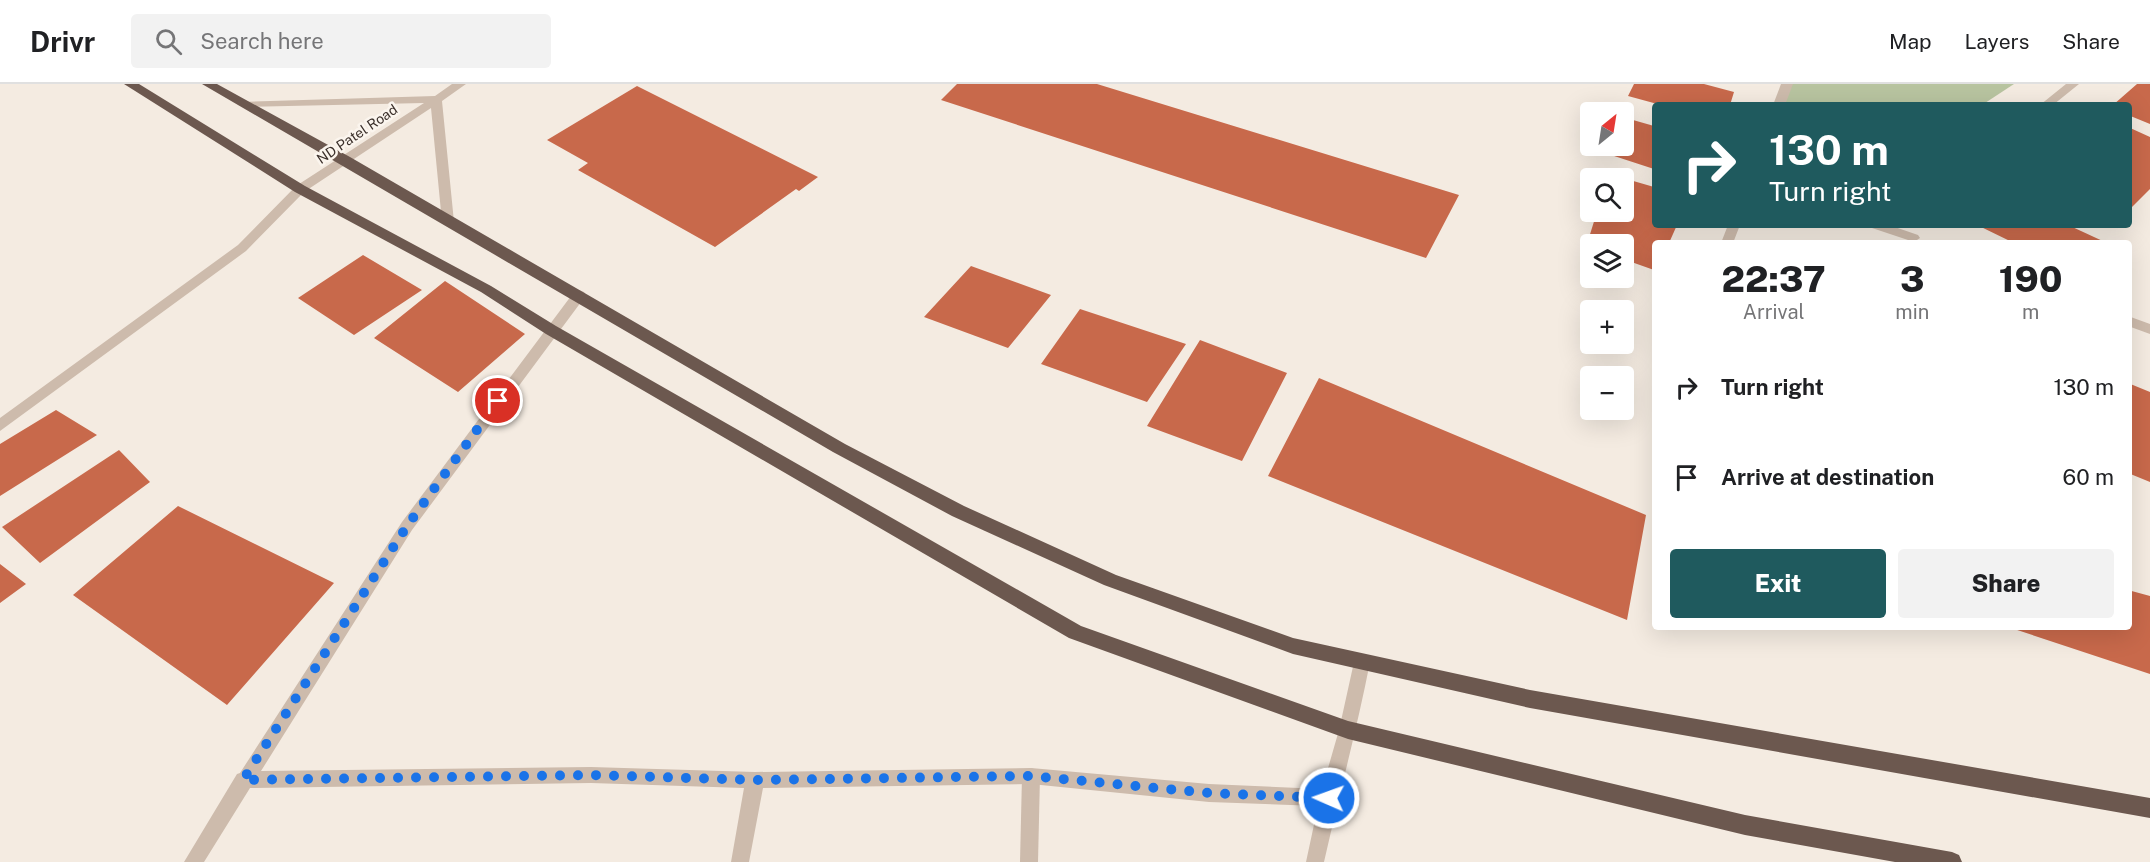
<!DOCTYPE html>
<html lang="en">
<head>
<meta charset="utf-8">
<style>
	body { margin:0; font-family:"Public Sans",sans-serif; background:#f2f2f2; color:#202124; height:100vh; display:flex; flex-direction:column; font-size:22px; white-space:nowrap }
	* { box-sizing:border-box; margin:0 }
	p { font-size:20px; color:#757577 }
	.icon { flex:none; width:33px; height:33px; fill:none; stroke:currentColor; stroke-width:2; stroke-linecap:round; stroke-linejoin:round }
	.map { position:relative; flex:1; overflow:hidden }
	.panel { position:absolute; left:1652px; top:156px; width:480px; height:390px; display:flex; flex-direction:column; background:#fff; border-radius:6px; box-shadow:0 6px 24px #0002 }
	.panel>* { flex:none }
	.guide { position:absolute; left:1652px; top:18px; width:480px; height:126px; border-radius:6px; box-shadow:0 6px 24px #0002; background:#1f5a5e; color:#fff; overflow:hidden }
	.needle { width:39px; rotate:30deg }
	.tools { position:absolute; left:1580px; top:18px; display:grid; gap:12px }
	.tools a { display:grid; place-items:center; width:54px; height:54px; border-radius:6px; background:#fff; box-shadow:0 6px 24px #0002; font-size:30px }
	.pin { position:absolute; display:grid; place-items:center; width:51px; height:51px; color:#fff; margin:-26px; border:3px solid #fff; border-radius:50%; box-shadow:0 2px 6px #0007 }
	.me { position:absolute; width:66px; margin:-33px; rotate:272deg; stroke-linejoin:round; filter:drop-shadow(0 0 4px #0008) }
	.turn { display:flex; align-items:center; gap:21px; height:126px; padding:0 18px; font-size:27px }
	.turn .icon { width:78px; height:78px; stroke-width:2.5 }
	.turn b { display:block; font-size:42px; line-height:51px }
	.eta { display:flex; justify-content:space-evenly; align-items:center; height:102px; text-align:center }
	.eta b { font-size:36px; font-weight:800; line-height:42px }
	.button { display:flex; gap:12px; margin-top:auto; padding:12px 18px }
	.button a { flex:1; height:69px; border-radius:6px; background:#1f5a5e; color:#fff; font-size:24px; font-weight:800; line-height:69px; text-align:center }
	.button a+a { background:#f2f2f2; color:#202124 }
	ul { padding:0; list-style:none }
	li { display:flex; align-items:center; gap:18px; height:90px; padding:0 18px }
	li div { flex:1 }
	li b { display:block; font-size:22px }
	li em { font-style:normal }
	header { display:flex; align-items:center; gap:36px; box-sizing:border-box; height:84px; padding:0 30px; background:#fff; border-bottom:2px solid #e0e0e0 }
	header strong { font-size:28px }
	nav { display:flex; gap:33px; margin-inline-start:auto; font-size:21px }
	.search { width:420px; height:54px; background:#f2f2f2; display:flex; align-items:center; gap:15px; box-sizing:border-box; padding:0 21px; border-radius:6px; color:#757577; font-size:22px }
	.map>svg:first-child { display:block }
</style>
</head>
<body>
<header>
<strong>Drivr</strong>
<div class="search"><svg class="icon" aria-label="search" viewBox="0 0 24 24"><circle cx="10" cy="10" r="6"/><path d="M15 15l6 6"/></svg>Search here</div>
<nav><a>Map</a><a>Layers</a><a>Share</a></nav>
</header>
<div class="map">
<svg width="2150" height="778" viewBox="0 0 2150 778">
	<rect width="100%" height="100%" fill="#f4ebe1"/>
	<path fill="#b8c4a0" d="M 1790,0 L 2014,0 L 1982,21 L 1782,21 Z"/>
	<path fill="#c8694b" d="M 957,0 L 1097,0 L 1459,111 L 1426,174 L 941,16 Z
		M 1634,0 L 1704,0 L 1734,8 L 1730,21 L 1661,21 L 1628,12 Z
		M 2137,0 L 2150,0 L 2150,40 L 2128,31 L 2128,21 L 2113,21 Z
		M 637,2 L 818,93 L 799,107 L 796,105 L 715,163 L 578,86 L 588,79 L 547,56 Z
		M 1626,34 L 1654,42 L 1654,85 L 1608,70 L 1612,62 L 1623,62 L 1623,40 Z
		M 2128,43 L 2150,53 L 2150,105 L 2128,127 Z
		M 1623,94 L 1654,103 L 1654,141 L 1677,141 L 1669,159 L 1654,159 L 1654,186 L 1623,175 L 1623,160 L 1590,160 L 1590,164 L 1586,163 L 1597,128 L 1623,128 Z
		M 1977,141 L 2068,141 L 2107,159 L 2014,159 Z
		M 363,171 L 422,206 L 354,251 L 298,214 Z
		M 971,182 L 1051,211 L 1008,264 L 924,233 Z
		M 445,197 L 525,250 L 458,308 L 374,254 Z
		M 1080,225 L 1186,260 L 1147,318 L 1041,280 Z
		M 1200,256 L 1287,289 L 1242,377 L 1147,342 Z
		M 1319,294 L 1646,431 L 1627,536 L 1268,392 Z
		M 2128,299 L 2150,308 L 2150,398 L 2128,389 Z
		M 56,326 L 97,351 L 0,412 L 0,360 Z
		M 119,366 L 150,398 L 40,479 L 2,443 Z
		M 178,422 L 334,499 L 227,621 L 73,511 Z
		M 0,480 L 26,500 L 0,519 Z
		M 2128,506 L 2150,512 L 2150,590 L 2008,543 L 2128,543 Z"/>
	<g fill="none" stroke-linecap="round" stroke-linejoin="round">
		<path fill="#cdbbac" fill-rule="evenodd" d="M 1031,684 L 1037,686 L 1040,692 L 1038,778 L 1020,778 L 1022,692 L 1025,686 Z"/>
		<path fill="#cdbbac" fill-rule="evenodd" d="M 452,0 L 466,0 L 442,17 L 454,138 L 452,141 L 448,142 L 442,138 L 431,24 L 304,108 L 246,167 L 0,347 L 0,334 L 238,161 L 296,102 L 424,19 L 245,23 L 239,20 L 241,18 L 435,12 Z
			M 1781,0 L 1793,0 L 1785,21 L 1773,21 Z
			M 2066,0 L 2079,0 L 2053,21 L 2040,21 Z
			M 1728,141 L 1740,141 L 1733,159 L 1721,159 Z
			M 1870,141 L 1889,141 L 1918,151 L 1920,154 L 1914,158 L 1872,144 Z
			M 579,206 L 584,208 L 586,211 L 584,214 L 412,446 L 261,687 L 591,683 L 755,688 L 1031,684 L 1209,700 L 1322,705 L 1339,646 L 1354,578 L 1356,573 L 1362,571 L 1368,573 L 1370,578 C 1357,645 1339,711 1324,778 L 1306,778 L 1318,722 L 1209,718 L 1031,700 L 763,704 L 749,778 L 731,778 L 744,704 L 591,699 L 250,704 L 204,778 L 184,778 L 237,690 L 240,689 L 402,438 L 574,208 Z
			M 2128,232 L 2150,240 L 2150,250 L 2128,242 Z"/>
		<path fill="#6c584f" fill-rule="evenodd" d="M 124,0 L 139,0 L 305,102 L 491,202 L 556,242 L 1081,542 L 1348,637 L 1745,731 L 1952,768 L 1959,771 L 1962,778 L 1895,778 L 1745,751 L 1348,655 L 1069,554 L 546,250 L 481,208 L 295,108 Z
			M 202,0 L 217,0 L 350,73 L 845,360 L 964,422 L 1116,491 L 1293,554 L 1530,606 L 2150,714 L 2150,734 L 1530,624 L 1293,570 L 1104,501 L 952,432 L 833,368 Z"/>
	</g>
	<g fill="none" stroke-linecap="round" stroke-linejoin="round">
		<path stroke="#1a73e8" stroke-width="10" stroke-dasharray="0 18" d="M 498,317 L 407,442 L 243,696 L 591,691 L 755,696 L 1031,692 L 1209,709 L 1329,714"/>
	</g>
	<g text-anchor="middle" dominant-baseline="central" stroke-width="5" stroke-linejoin="round" paint-order="stroke">
		<g font-size="14" fill="#3b302b" stroke="#fbf5ee">
			<text transform="translate(357 50) rotate(-34)">ND Patel Road</text>
		</g>
	</g>
</svg>
<div class="tools">
<a><svg class="needle" viewBox="-14 -14 28 28"><path d="M0-13l5 13h-10z" fill="#e53935"/><path d="M0 13l5-13h-10z" fill="#757577"/></svg></a>
<a><svg class="icon" aria-label="search" viewBox="0 0 24 24"><circle cx="10" cy="10" r="6"/><path d="M15 15l6 6"/></svg></a>
<a><svg class="icon" aria-label="layers" viewBox="0 0 24 24"><path d="M12 4l9 5-9 5-9-5zM3 14l9 5 9-5"/></svg></a>
<a>+</a>
<a>−</a>
</div>
<div class="pin" style="left:498px;top:317px;background:#d93025"><svg class="icon" aria-label="arrive" viewBox="0 0 24 24"><path d="M6 21V4h12l-3 4 3 4H6"/></svg></div>
<svg class="me" style="left:1329px;top:714px" viewBox="-20 -20 40 40"><circle r="17" fill="#1a73e8" stroke="#fff" stroke-width="3"/><path d="M0-11L8 9 0 5-8 9z" fill="#fff"/></svg>
<div class="guide">
<div class="turn"><svg class="icon" aria-label="right" viewBox="0 0 24 24"><path d="M7 20v-9h11M14 6l5 5-5 5"/></svg><div><b>130 m</b>Turn right</div></div>
</div>
<section class="panel">
<div class="eta">
<div><b>22:37</b><p>Arrival</p></div>
<div><b>3</b><p>min</p></div>
<div><b>190</b><p>m</p></div>
</div>
<ul>
<li><svg class="icon" aria-label="right" viewBox="0 0 24 24"><path d="M7 20v-9h11M14 6l5 5-5 5"/></svg><div><b>Turn right</b></div><em>130 m</em></li>
<li><svg class="icon" aria-label="arrive" viewBox="0 0 24 24"><path d="M6 21V4h12l-3 4 3 4H6"/></svg><div><b>Arrive at destination</b></div><em>60 m</em></li>
</ul>
<div class="button"><a>Exit</a><a>Share</a></div>
</section>
</div>
</body>
</html>
